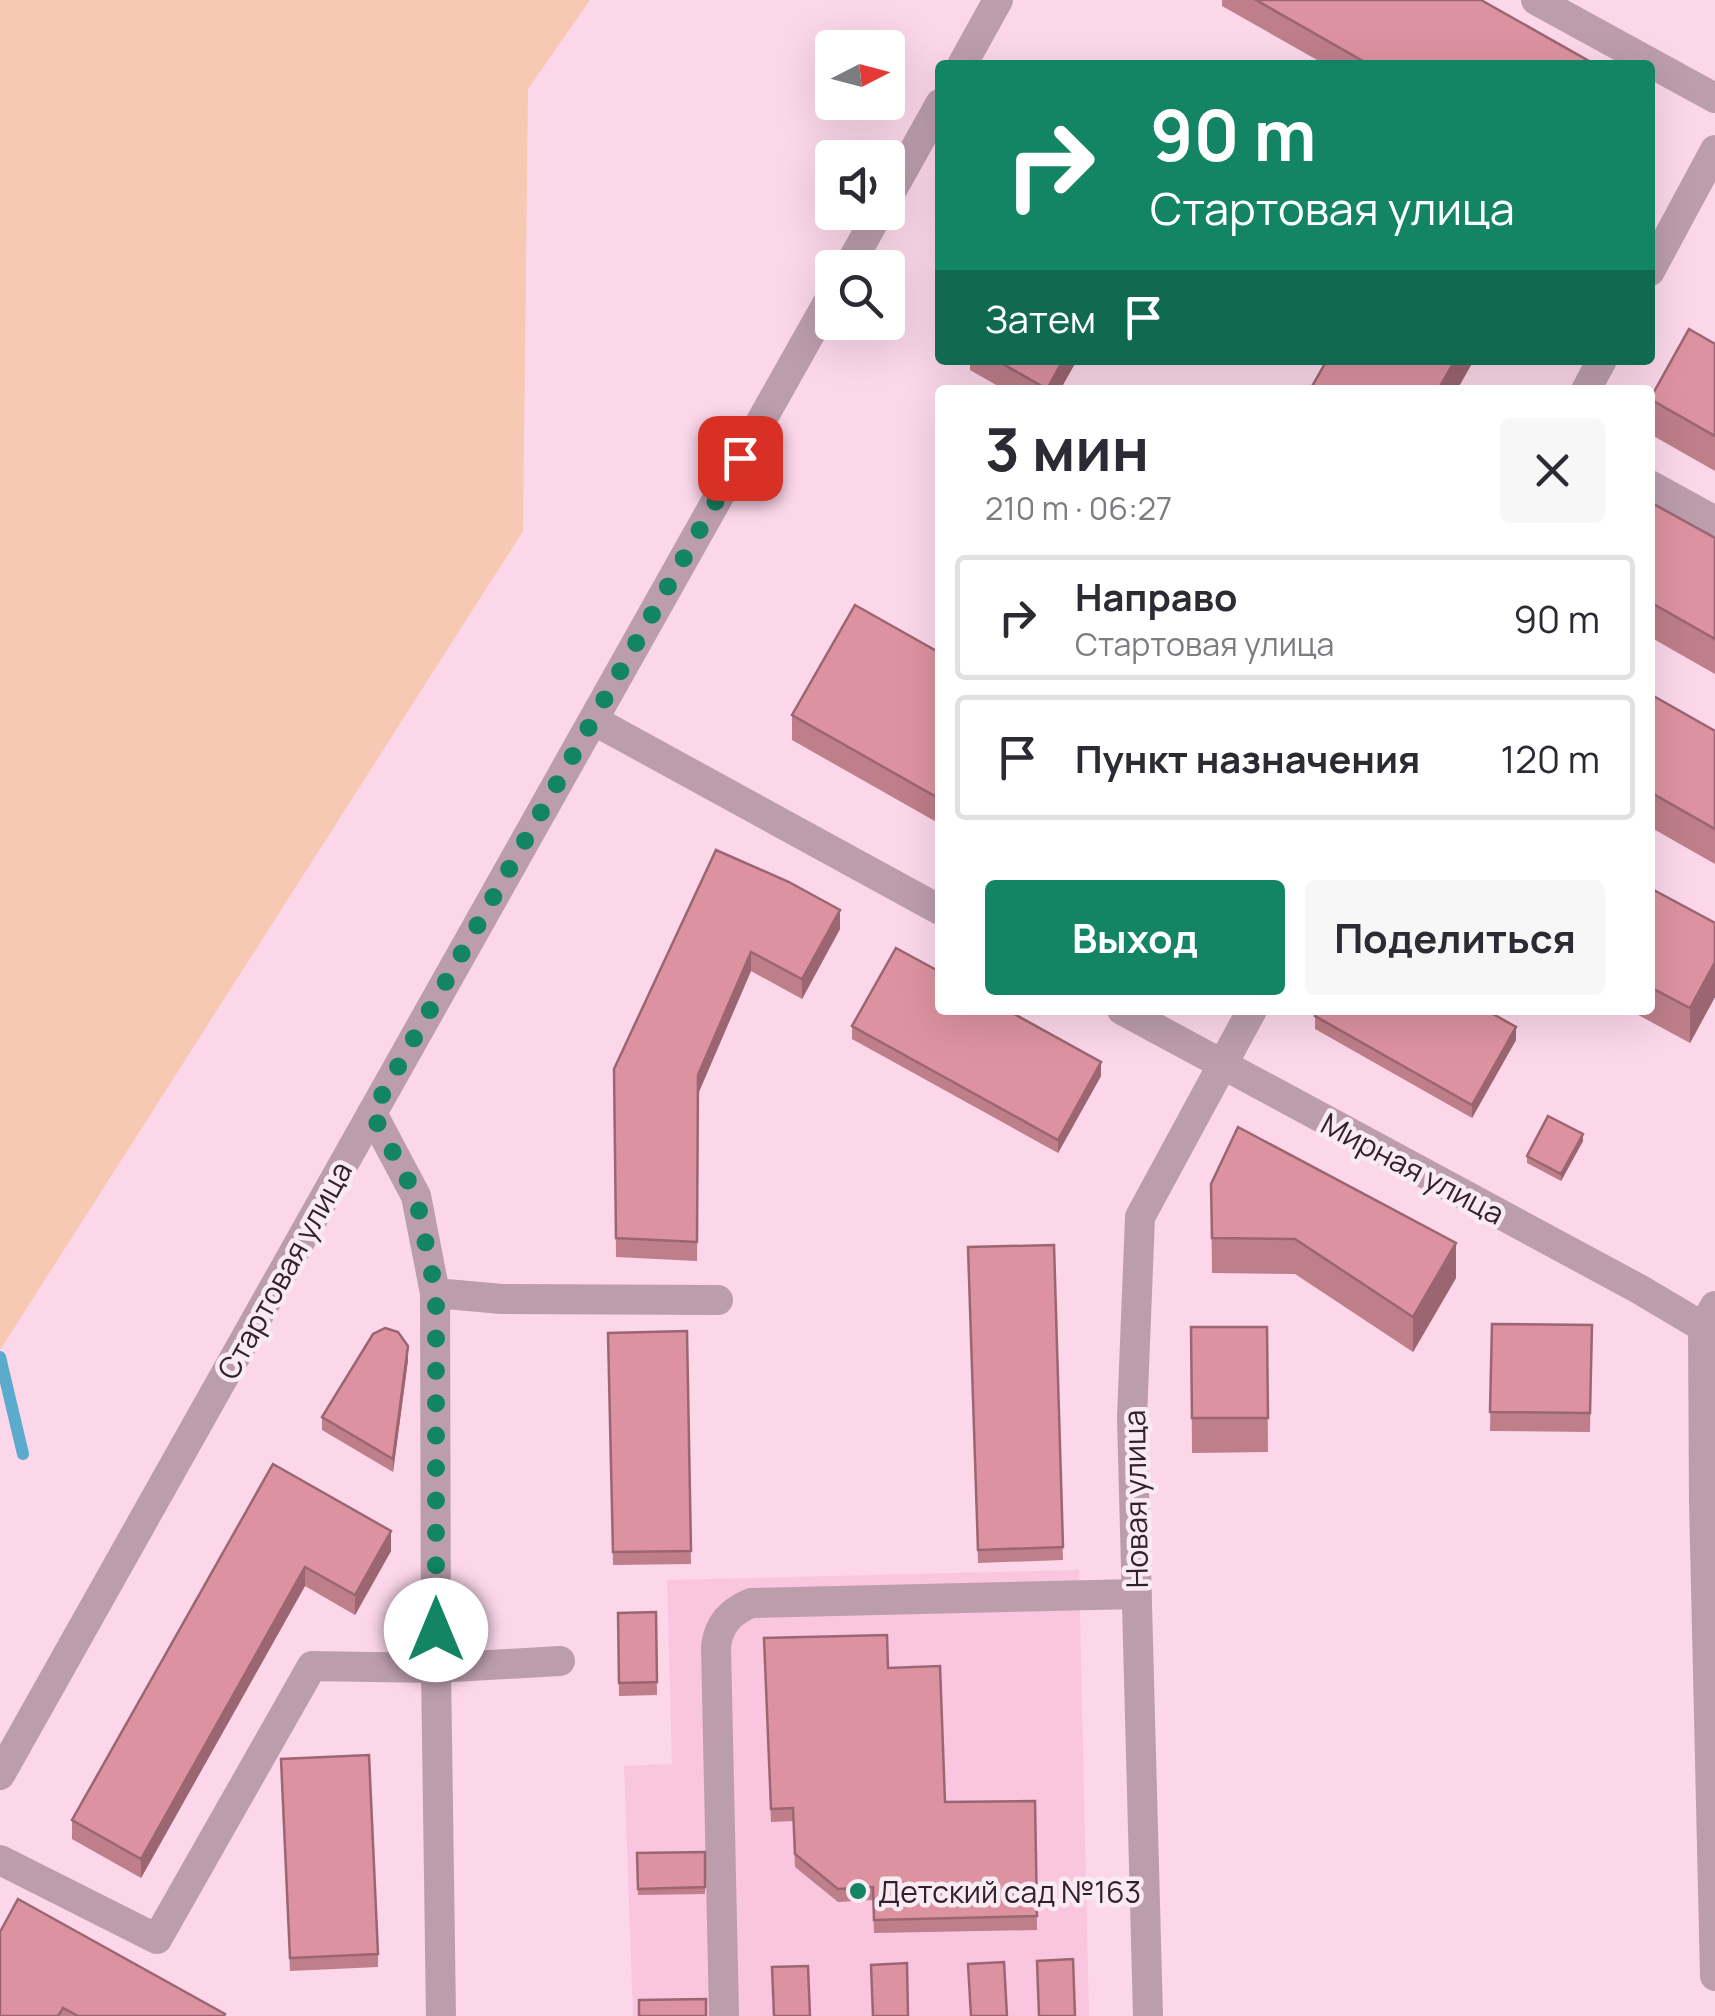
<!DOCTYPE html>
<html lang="ru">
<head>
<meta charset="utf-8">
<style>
	body { margin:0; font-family:Manrope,sans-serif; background:#f7f7f7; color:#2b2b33; height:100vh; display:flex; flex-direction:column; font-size:38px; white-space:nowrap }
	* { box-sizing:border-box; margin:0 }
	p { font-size:32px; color:#7c7c81 }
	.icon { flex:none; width:55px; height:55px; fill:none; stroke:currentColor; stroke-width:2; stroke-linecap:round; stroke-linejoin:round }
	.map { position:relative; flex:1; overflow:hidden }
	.details { position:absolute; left:935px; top:385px; width:720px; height:630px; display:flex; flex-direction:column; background:#fff; border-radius:10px; box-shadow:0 10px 40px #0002 }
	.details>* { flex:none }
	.top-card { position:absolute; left:935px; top:60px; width:720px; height:305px; border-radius:10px; box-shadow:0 10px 40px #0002; background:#138564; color:#fff; overflow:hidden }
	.needle { width:65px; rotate:84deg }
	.fabs { position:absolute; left:815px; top:30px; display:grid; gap:20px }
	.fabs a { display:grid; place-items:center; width:90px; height:90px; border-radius:10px; background:#fff; box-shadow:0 10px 40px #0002; font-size:50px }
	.pin { position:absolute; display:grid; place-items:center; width:85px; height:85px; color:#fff; margin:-42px; border-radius:20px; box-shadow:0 5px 15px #0006 }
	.me { position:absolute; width:110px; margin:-55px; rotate:0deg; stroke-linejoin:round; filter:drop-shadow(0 0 8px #0008) }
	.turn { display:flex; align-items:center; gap:35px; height:210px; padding:0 50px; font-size:45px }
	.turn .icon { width:130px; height:130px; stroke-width:2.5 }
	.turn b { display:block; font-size:70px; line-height:85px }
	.then { display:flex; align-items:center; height:95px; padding:0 50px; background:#0003; gap:20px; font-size:38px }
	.round { display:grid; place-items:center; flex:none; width:105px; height:105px; border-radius:10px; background:#f7f7f7 }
	.headline { display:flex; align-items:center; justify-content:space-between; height:170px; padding:0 50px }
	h1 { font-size:60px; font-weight:700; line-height:75px }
	.action { display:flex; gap:20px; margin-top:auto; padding:20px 50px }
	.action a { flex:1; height:115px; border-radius:10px; background:#138564; color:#fff; font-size:40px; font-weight:700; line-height:115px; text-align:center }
	.action a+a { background:#f7f7f7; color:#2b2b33 }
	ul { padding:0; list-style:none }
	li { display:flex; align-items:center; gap:30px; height:125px; margin:0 20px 15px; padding:0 30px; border:5px solid #e1e1e2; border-radius:10px }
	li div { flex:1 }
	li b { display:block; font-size:38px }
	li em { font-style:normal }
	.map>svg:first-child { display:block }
</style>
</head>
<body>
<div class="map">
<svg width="1715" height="2016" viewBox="0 0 1715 2016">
	<rect width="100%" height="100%" fill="#fbd7e9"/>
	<path fill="#f9c5df" d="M 1079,1570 L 1089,2016 L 633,2016 L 624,1766 L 672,1764 L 667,1580 Z"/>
	<path fill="#f7c8b2" d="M 0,0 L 590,0 L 528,89 L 523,531 L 0,1350 Z"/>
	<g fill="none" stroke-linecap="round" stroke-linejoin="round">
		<path stroke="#5aabcc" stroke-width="12" d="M 0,1357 L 23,1454"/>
		<path stroke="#bc9dac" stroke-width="30" d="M 1536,0 L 1715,98
			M 962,65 L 998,0
			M 888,197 L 940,104
			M 848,268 L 879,212
			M 1650,271 L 1715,150
			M 1586,390 L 1602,360
			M 1650,485 L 1715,521
			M 593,720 L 940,910
			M 1122,1010 L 1639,1289 L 1703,1327
			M 372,1113 L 416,1196 L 435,1293 L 436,1668 L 441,2016
			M 435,1293 L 502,1299 L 718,1300
			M 1715,1306 L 1703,1327 L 1704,1500 L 1715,1976
			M 0,1775 L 832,295
			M 0,1860 L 157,1939 L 312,1666 L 436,1668 L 560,1661
			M 724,2016 L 716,1646 C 719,1624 730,1612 751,1603 L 1137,1594
			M 1148,2016 L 1132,1418 L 1140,1217 L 1252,1010"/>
	</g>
	<path fill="#be7e8a" d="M 1222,0 L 1481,0 L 1596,65 L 1326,65 L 1222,6 Z
		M 1715,344 L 1715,471 L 1650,434 L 1650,398 Z
		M 970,360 L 1077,360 L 1060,390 L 1005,390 L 970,370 Z
		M 1650,502 L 1715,538 L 1715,674 L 1650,637 Z
		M 940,653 L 940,824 L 792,740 L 792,715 Z
		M 1650,694 L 1715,731 L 1715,864 L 1650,827 Z
		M 716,850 L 840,929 L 802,999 L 751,971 L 698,1094 L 697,1261 L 616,1257 L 614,1069 Z
		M 1650,888 L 1715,923 L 1715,997 L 1690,1043 L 1629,1010 L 1650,1010 Z
		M 1315,1016 L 1516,1040 L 1472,1118 L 1315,1029 Z
		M 852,1026 L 1101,1076 L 1058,1153 L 852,1039 Z
		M 1583,1141 L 1561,1181 L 1527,1163 L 1527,1156 Z
		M 1211,1184 L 1456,1278 L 1413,1352 L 1295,1274 L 1212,1273 Z
		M 1054,1245 L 1063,1560 L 978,1563 L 968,1247 Z
		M 1492,1324 L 1592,1325 L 1590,1432 L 1490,1431 Z
		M 1191,1327 L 1267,1327 L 1268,1452 L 1192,1453 Z
		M 687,1331 L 691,1564 L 613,1565 L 608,1333 Z
		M 408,1360 L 393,1472 L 322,1430 L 322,1417 Z
		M 273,1464 L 391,1551 L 355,1615 L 305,1586 L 141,1878 L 72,1839 L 72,1820 Z
		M 656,1612 L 657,1695 L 619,1696 L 618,1613 Z
		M 764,1638 L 888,1668 L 945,1802 L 1035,1801 L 1037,1930 L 874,1933 L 873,1900 L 838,1902 L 795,1867 L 793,1821 L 771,1822 Z
		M 281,1772 L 378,1954 L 378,1967 L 290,1971 Z
		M 705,1852 L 705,1894 L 638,1895 L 637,1853 Z
		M 0,1932 L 225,2016 L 0,2016 Z"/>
	<path fill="#9b6671" d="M 1063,360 L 1077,360 L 1060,390 L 1047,390 Z
		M 1455,360 L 1474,360 L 1457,390 L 1438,390 Z
		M 840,910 L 840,929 L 802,999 L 802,979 Z
		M 751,952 L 751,971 L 698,1094 L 697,1261 L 698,1075 Z
		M 1715,962 L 1715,997 L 1690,1043 L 1690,1008 Z
		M 1516,1027 L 1516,1040 L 1472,1118 L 1472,1105 Z
		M 1101,1062 L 1101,1076 L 1058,1153 L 1058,1140 Z
		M 1583,1134 L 1583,1141 L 1561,1181 L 1561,1174 Z
		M 1456,1243 L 1456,1278 L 1413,1352 L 1413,1317 Z
		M 408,1346 L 408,1360 L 393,1472 L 393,1459 Z
		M 391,1531 L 391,1551 L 355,1615 L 355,1595 Z
		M 305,1567 L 305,1586 L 141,1878 L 141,1859 Z"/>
	<path fill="#dd92a1" stroke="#9b6671" stroke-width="2.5" d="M 1256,0 L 1481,0 L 1596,65 L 1370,65 Z
		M 1689,329 L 1715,344 L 1715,436 L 1650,399 Z
		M 996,360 L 1063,360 L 1047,389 Z
		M 1327,360 L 1455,360 L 1438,390 L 1310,390 Z
		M 1650,502 L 1715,538 L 1715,639 L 1650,602 Z
		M 855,605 L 940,653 L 940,799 L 792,715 Z
		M 1650,694 L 1715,731 L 1715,829 L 1650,792 Z
		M 716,850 L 789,882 L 840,910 L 802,979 L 751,952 L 698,1075 L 697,1242 L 616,1238 L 614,1069 Z
		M 1650,888 L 1715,923 L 1715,962 L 1690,1008 L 1650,987 Z
		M 896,948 L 940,972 L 940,1010 L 1007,1010 L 1101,1062 L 1058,1140 L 852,1026 Z
		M 1318,1010 L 1486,1010 L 1516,1027 L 1472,1105 L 1315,1016 Z
		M 1548,1116 L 1583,1134 L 1561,1174 L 1527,1156 Z
		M 1238,1127 L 1456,1243 L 1413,1317 L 1295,1239 L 1212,1238 L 1211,1184 Z
		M 1054,1245 L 1063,1547 L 978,1550 L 968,1247 Z
		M 1492,1324 L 1592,1325 L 1590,1413 L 1490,1412 Z
		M 1191,1327 L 1267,1327 L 1268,1418 L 1192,1418 Z
		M 385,1328 L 398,1332 L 408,1346 L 393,1459 L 322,1417 L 373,1334 Z
		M 687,1331 L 691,1551 L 613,1552 L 608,1333 Z
		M 273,1464 L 391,1531 L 355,1595 L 305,1567 L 141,1859 L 72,1820 Z
		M 656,1612 L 657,1682 L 619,1683 L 618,1613 Z
		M 887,1635 L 888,1668 L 940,1666 L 945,1802 L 1035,1801 L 1037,1916 L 874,1920 L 873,1887 L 838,1889 L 795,1854 L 793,1808 L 771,1809 L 764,1638 Z
		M 369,1755 L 378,1954 L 290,1958 L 281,1759 Z
		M 705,1852 L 705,1887 L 638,1889 L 637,1853 Z
		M 18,1899 L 225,2014 L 224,2016 L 78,2016 L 63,2008 L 58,2016 L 0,2016 L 0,1932 Z
		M 1073,1959 L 1075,2016 L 1039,2016 L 1037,1961 Z
		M 1004,1962 L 1007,2016 L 971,2016 L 968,1964 Z
		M 907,1963 L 908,2016 L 873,2016 L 871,1965 Z
		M 808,1966 L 810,2016 L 774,2016 L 772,1967 Z
		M 706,1999 L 706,2016 L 639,2016 L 639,2000 Z"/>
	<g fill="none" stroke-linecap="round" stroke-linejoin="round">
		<path stroke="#138564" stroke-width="18" stroke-dasharray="0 32.4" d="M 436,1630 L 436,1293 L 416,1196 L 372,1113 L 740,458"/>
	</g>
	<circle fill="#138564" stroke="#f8ecf2" stroke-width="4" cx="858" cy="1891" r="10"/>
	<g text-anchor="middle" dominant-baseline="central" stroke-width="9" stroke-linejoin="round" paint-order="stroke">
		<g font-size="30" fill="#341f2a" stroke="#f8ecf2">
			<text transform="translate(1413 1168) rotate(28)">Мирная улица</text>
			<text transform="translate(284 1270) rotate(-61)">Стартовая улица</text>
			<text transform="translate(1135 1499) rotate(-91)">Новая улица</text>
		</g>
		<g font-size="30" fill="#341f2a" stroke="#f8ecf2" text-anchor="start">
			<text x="878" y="1891">Детский сад №163</text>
		</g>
	</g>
</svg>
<div class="fabs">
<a><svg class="needle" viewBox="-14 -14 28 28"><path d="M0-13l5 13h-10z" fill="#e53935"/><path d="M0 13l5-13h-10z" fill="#7c7c81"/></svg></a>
<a><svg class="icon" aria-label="sound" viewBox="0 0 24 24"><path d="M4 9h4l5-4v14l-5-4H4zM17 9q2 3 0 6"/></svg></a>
<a><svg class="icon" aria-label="search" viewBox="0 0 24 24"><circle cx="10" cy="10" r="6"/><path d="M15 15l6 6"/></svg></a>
</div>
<div class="pin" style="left:740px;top:458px;background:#d93025"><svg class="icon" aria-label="arrive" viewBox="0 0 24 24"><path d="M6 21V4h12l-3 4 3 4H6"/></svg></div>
<svg class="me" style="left:436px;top:1630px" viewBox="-20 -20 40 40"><circle r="19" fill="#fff"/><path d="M0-13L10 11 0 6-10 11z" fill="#138564"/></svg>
<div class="top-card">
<div class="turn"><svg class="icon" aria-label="right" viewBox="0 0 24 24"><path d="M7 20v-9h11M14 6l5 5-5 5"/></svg><div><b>90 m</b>Стартовая улица</div></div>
<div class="then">Затем<svg class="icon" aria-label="arrive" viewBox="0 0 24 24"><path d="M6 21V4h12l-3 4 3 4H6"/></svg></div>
</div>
<section class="details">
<div class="headline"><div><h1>3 мин</h1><p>210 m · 06:27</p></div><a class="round"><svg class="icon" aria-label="close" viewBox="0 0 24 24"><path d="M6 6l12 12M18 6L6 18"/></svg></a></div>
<ul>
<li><svg class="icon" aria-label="right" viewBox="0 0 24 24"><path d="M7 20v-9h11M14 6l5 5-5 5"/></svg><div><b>Направо</b><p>Стартовая улица</p></div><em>90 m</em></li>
<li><svg class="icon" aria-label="arrive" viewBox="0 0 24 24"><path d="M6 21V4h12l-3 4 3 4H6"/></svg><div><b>Пункт назначения</b></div><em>120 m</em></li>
</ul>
<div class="action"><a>Выход</a><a>Поделиться</a></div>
</section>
</div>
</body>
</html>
